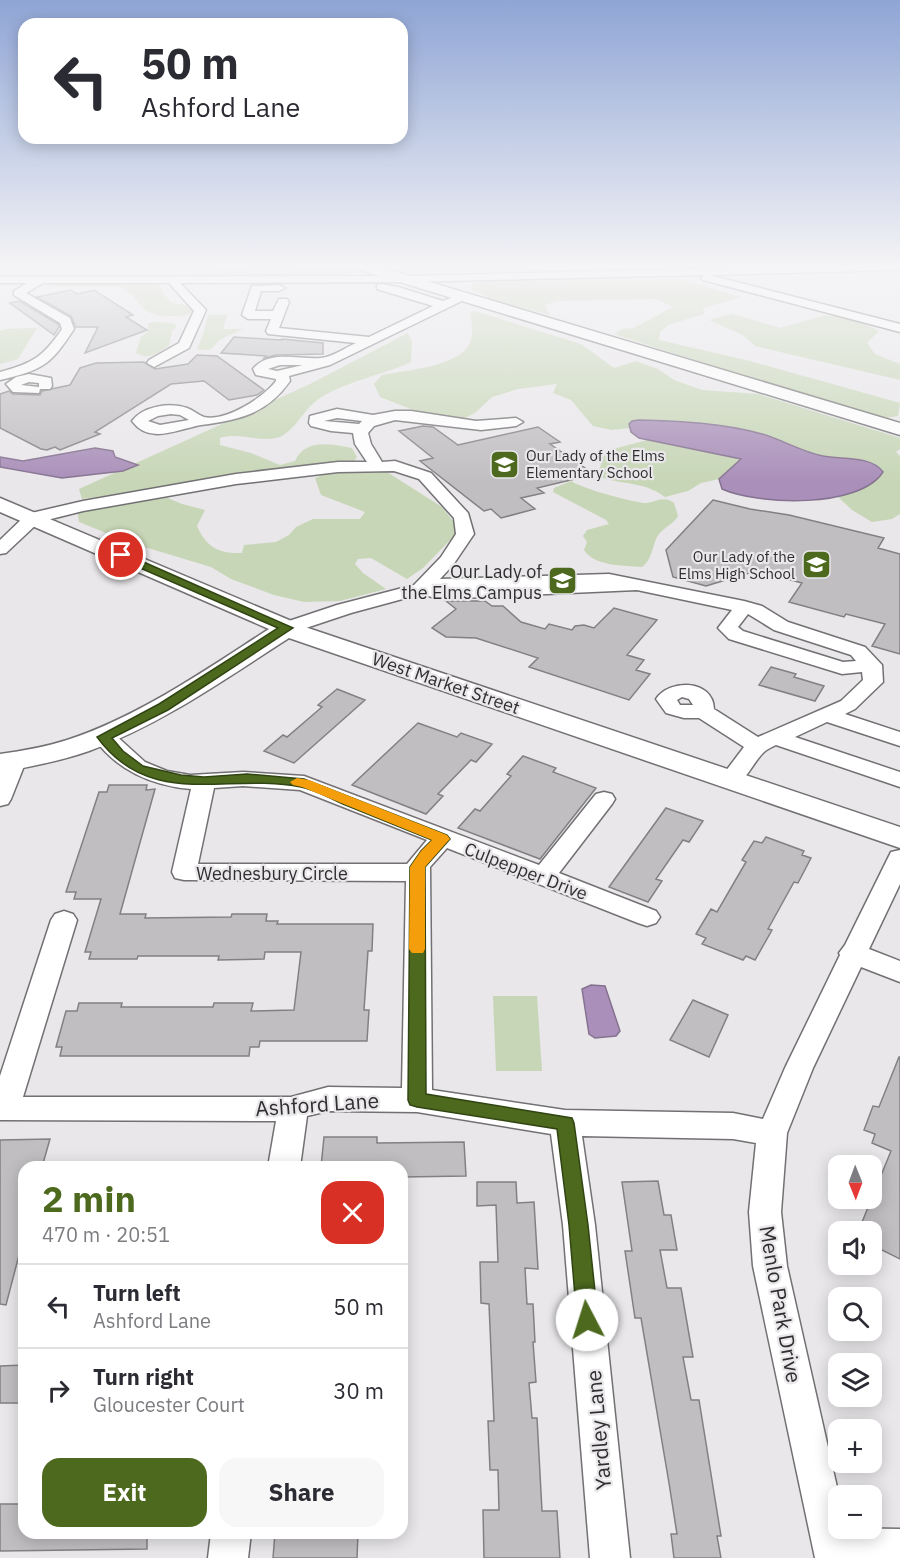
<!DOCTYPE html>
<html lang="en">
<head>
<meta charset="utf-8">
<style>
	body { margin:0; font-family:"IBM Plex Sans",sans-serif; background:#f7f7f7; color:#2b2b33; height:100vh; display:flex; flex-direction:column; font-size:22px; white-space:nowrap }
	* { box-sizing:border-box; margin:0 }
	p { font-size:20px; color:#7c7c81 }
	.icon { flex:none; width:33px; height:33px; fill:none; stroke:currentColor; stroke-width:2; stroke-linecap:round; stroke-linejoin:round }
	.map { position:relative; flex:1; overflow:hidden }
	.panel { position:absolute; left:18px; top:1161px; width:390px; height:378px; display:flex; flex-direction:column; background:#fff; border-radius:18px; box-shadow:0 3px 15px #0003 }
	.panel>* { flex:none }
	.guide { position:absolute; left:18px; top:18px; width:390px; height:126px; border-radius:18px; box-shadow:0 3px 15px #0003; background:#fff; color:#2b2b33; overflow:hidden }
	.needle { width:39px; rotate:179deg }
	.controls { position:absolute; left:828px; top:1155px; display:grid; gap:12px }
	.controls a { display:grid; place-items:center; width:54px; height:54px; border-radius:12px; background:#fff; box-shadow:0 3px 15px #0003; font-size:30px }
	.pin { position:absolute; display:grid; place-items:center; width:51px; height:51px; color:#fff; margin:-26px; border:3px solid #fff; border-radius:50%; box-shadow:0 2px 6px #0007 }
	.me { position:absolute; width:66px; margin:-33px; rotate:355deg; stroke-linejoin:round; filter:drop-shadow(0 0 4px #0008) }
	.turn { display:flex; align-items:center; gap:21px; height:126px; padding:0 24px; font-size:27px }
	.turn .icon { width:78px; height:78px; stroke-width:2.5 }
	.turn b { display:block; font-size:42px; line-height:51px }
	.round { display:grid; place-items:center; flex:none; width:63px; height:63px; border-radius:18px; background:#f7f7f7 }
	.overview { display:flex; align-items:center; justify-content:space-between; height:102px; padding:0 24px }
	h1 { font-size:36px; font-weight:800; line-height:45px; color:#4c691d }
	.cta { display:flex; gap:12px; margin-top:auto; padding:12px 24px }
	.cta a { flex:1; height:69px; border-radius:18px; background:#4c691d; color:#fff; font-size:24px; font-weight:800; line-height:69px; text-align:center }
	.cta a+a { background:#f7f7f7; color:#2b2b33 }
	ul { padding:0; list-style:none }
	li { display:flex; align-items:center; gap:18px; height:84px; padding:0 24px; border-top:2px solid #e1e1e2 }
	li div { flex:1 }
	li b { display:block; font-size:22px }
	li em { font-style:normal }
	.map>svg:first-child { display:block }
</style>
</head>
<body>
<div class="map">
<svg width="900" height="1558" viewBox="0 0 900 1558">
	<rect width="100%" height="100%" fill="#e9e7ea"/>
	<path fill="#c7d6b6" d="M 221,265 L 239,265 C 249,278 282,273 297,272 L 300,265 L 333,265 L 349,270 L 350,274 L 342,276 L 208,277 Z
		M 680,279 L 741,297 L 703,308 L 704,314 L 668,325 L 660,332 L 659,340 L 750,361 L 900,403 L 898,416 L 885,418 L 787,390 L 614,334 L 623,329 L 634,328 L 673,307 L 656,299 L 557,301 L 544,305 L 550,315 L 495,301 L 470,288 L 474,282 Z
		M 60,281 L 154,282 L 162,287 L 161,291 L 172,303 L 184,305 L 194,312 C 186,316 179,316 171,316 C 138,317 143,299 121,287 L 45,287 Z
		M 474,311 L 581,344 L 614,368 L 636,361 L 658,369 L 674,380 L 702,390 L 758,394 L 900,438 L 900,449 L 896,452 L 900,456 L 900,514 L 892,519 L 872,522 L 852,510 L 837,496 L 849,493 L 880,476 L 883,472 C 872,454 840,461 822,456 C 801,451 782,439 761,434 C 730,427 662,416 632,421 L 630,428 L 612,430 L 593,426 L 571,400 L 553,393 L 557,384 L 518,389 L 492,397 L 476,412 L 460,421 L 421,413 L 380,397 L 374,384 L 382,375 C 403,371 458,366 469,345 C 474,336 472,323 470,313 Z
		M 732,314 L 780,328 L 826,315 L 858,321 L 879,331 L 867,343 L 875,354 L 900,364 L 900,380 L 755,346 L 743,335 L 709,320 Z
		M 208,315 L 227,315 L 223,329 L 244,329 C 237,332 228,335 221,339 C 210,347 216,352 197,349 C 204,335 204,328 208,315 Z
		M 157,322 L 173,323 L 177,326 L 172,331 L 169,346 C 157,353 149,361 136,353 L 141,337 L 148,332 L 148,323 Z
		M 37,328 L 18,359 L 0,364 L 0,331 L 6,329 Z
		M 408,333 L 412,342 L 411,362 C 383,375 339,383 316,401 C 303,411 292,435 276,438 C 257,442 239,432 220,438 L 220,445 L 251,453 L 280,465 L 295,461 C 305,438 332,444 352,448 L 357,457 L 353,463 L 82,499 L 79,489 L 308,385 Z
		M 647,440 L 728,455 L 742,461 L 719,479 L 701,483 L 688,491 L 665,497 C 644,481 621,485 597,476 L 606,451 Z
		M 361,471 L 387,472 L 442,507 L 457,526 L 456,534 L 423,568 L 407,579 L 371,558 L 358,559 L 355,564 L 363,573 L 386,589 L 340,601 L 304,602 L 274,595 L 231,579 L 211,567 L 128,542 L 79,522 L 77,510 L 163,496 L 182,504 L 205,510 L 197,526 C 206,547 219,554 242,553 L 244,545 L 276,542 L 289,535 L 296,527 L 313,519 L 360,519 L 365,512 L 321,495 L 315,478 L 325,474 Z
		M 571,481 C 586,490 626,500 643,503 C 654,504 662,494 674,503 L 678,516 C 673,525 662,528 657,537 C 652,547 652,560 642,567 C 623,565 595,567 584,550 L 587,542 L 583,536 L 587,530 L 609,524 L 606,520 L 553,492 L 554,488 Z
		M 493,996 L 537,996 L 542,1071 L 496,1071 Z"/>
	<path fill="#a98fb9" stroke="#857290" stroke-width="1.5" d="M 639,420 C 680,421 723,423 762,434 C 783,440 802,452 823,456 C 841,460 871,455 883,472 C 859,509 758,505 722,489 L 719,479 L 741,459 L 639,438 L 631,432 L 629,424 L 632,421 Z
		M 95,448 L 113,451 L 115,457 L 138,465 L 123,471 L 62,478 L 0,467 L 0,457 L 23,461 Z
		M 591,985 L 605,986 L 620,1031 L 616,1036 L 595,1038 L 589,1034 L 582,989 Z"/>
	<path fill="#c0bec1" stroke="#828083" stroke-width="1.5" d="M 71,290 L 77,294 L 94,290 L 133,315 L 126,317 L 147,330 L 85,353 L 98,327 L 76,327 L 71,316 L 37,297 Z
		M 19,301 L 58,324 L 59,327 L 54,335 L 10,303 Z
		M 234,337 L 281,340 L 282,339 L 323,343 L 323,354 L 276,355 L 264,358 L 266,356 L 221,353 Z
		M 197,355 L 217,356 L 264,390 L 257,395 L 229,400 L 204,381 L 171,384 L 95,432 L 100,434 L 60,450 L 55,447 L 47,450 L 41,449 L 0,428 L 0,394 L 9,391 L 13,394 L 40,395 L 42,391 L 70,385 L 80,368 L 96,363 L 144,362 L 155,369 L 188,364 Z
		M 423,426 L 433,427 L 458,445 L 538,427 L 560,442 L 550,444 L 591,472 L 585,474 L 587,476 L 537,488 L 544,493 L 521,498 L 535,509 L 501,518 L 491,509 L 484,511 L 420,461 L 433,458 L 399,431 Z
		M 713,500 L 750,509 L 789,515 L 884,538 L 878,548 L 900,554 L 900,654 L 872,646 L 885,624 L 846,614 L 844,617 L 789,602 L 802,583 L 756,571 L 706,586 L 673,577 L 666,550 Z
		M 446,601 L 485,601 L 492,606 L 503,606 L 521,622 L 545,629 L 549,624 L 572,630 L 575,626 L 584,625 L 594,628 L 614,608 L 657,620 L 627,655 L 644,660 L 636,670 L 650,674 L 629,700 L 529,667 L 538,658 L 476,638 L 446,637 L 432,628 L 456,609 Z
		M 771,667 L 796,674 L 794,677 L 824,686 L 815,701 L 759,685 Z
		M 337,689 L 365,700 L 294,763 L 264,751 L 283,735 L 287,737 L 322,707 L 318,705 Z
		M 418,723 L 457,737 L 461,733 L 492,744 L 476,762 L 471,760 L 438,794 L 443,796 L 426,814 L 352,785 Z
		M 523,756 L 556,768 L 553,772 L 596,788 L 540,859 L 458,828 L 475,809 L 480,811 L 511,776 L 507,774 Z
		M 109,785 L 147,785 L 146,790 L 155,789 L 120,914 L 146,914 L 145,918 L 231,917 L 232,914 L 267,914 L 266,921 L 278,921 L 277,924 L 373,924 L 372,951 L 368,951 L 364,1010 L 369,1010 L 367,1041 L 260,1041 L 259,1047 L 250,1047 L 249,1056 L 60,1056 L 62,1047 L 56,1047 L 66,1011 L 77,1011 L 79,1003 L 122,1003 L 121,1007 L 213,1007 L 214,1003 L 253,1003 L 251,1011 L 294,1010 L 301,952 L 265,952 L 264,959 L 218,960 L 219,956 L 138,956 L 137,959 L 89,959 L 91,952 L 85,952 L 101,899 L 74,899 L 76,892 L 66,892 L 99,792 L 107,792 Z
		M 666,808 L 703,821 L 689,842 L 683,840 L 656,879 L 662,881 L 648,902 L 609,887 Z
		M 766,837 L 804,851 L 802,855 L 811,858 L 798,883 L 794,882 L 768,929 L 772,930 L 755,960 L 746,956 L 743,960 L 702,944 L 706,938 L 696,934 L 711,909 L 717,912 L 746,862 L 742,860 L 754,841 L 762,843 Z
		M 693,1000 L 728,1015 L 709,1057 L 670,1040 Z
		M 899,1057 L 900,1057 L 900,1259 L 872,1245 L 872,1232 L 858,1232 L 891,1151 L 872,1143 L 875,1134 L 864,1130 L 873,1106 L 879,1107 Z
		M 324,1137 L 377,1137 L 377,1143 L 464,1142 L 466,1176 L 402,1177 L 402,1167 L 321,1167 Z
		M 50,1139 L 42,1167 L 24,1167 L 24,1236 L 6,1305 L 0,1304 L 0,1140 Z
		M 658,1181 L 664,1215 L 671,1215 L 677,1250 L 660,1250 L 667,1288 L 681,1288 L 686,1317 L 693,1357 L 683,1357 L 691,1400 L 699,1400 L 721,1536 L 717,1536 L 721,1558 L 674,1558 L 671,1534 L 677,1534 L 669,1483 L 641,1318 L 635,1318 L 625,1251 L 632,1251 L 622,1182 Z
		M 477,1182 L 516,1182 L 517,1203 L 534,1202 L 538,1269 L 525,1268 L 527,1304 L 533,1304 L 535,1342 L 533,1342 L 536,1382 L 529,1383 L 532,1418 L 537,1418 L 542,1511 L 557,1511 L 560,1558 L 484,1558 L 483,1510 L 499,1510 L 498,1470 L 490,1470 L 488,1421 L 494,1421 L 489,1304 L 481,1303 L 480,1262 L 498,1262 L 496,1205 L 477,1206 Z
		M 24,1365 L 24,1403 L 0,1403 L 0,1366 Z
		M 0,1504 L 24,1504 L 24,1533 L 147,1533 L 147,1549 L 0,1551 Z
		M 275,1533 L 358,1533 L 357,1558 L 273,1558 Z"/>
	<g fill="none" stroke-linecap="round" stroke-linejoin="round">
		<defs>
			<path id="minor" d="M 850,265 L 900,265 L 900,270 L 709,275 L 900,324 L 900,332 L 703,280 L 701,278 L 705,275 L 404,282 L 180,283 L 206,310 L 189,348 L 154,367 L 147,363 L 149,360 L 179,343 L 194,311 L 169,283 L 43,283 L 26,293 L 70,318 L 74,329 C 50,366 42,370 0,380 L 0,372 C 33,363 43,357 62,329 L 60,323 L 14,295 L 14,291 L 27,283 L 0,283 L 0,277 L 404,276 Z
				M 381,284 L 398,287 L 443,301 L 464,293 L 470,297 L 330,365 L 289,376 L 290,381 C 267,414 239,420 201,425 C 178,429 150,445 132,421 C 143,406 170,402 187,408 C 193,410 198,415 204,417 C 226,422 264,397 276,381 L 276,379 L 256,375 L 253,369 C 269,349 299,360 321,358 C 332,357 345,348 356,343 L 268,334 L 266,331 L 271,319 L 248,319 L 242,315 L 252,286 L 279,285 L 285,288 L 279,291 L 261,291 L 255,311 L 273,311 L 279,299 L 287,299 L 289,302 L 279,328 L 369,337 L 433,306 L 377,289 L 377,285 ZM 280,365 L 303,365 L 277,371 L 268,369 ZM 171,414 L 180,415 L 189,420 L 160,425 L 148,421 L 158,416 Z
				M 29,374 L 51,378 L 52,386 L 50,389 L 40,389 L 39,393 L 13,392 L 6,384 L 16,377 ZM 29,382 L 39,383 L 39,387 L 21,385 Z
				M 337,409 L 373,415 L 395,411 L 411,411 L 476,421 L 516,418 L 523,422 L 516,426 L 481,430 L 395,420 L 374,426 L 368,433 L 371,444 L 382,462 L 395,461 L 431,473 L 468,513 L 474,534 L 453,565 L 440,579 L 609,574 L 744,601 L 762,606 L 788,622 L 865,647 L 882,665 L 883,682 L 855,709 L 845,714 L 900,732 L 900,746 L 827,722 L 795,737 L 900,772 L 900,787 L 776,745 C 772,747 767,749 764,752 C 750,765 744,791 722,785 L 719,780 L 744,747 L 699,718 L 684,718 L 666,713 L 656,699 C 669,679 713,679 714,709 L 758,737 L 841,701 L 863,680 L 862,672 L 842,674 L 729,639 L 718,628 L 732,610 L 637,590 L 439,599 L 421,594 L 351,613 L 294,632 L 280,632 L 277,628 L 280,624 L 337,605 L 414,585 L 441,557 L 456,534 L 454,518 L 419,479 L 394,471 L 338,472 L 236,484 L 83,511 L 39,522 L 6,553 L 0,554 L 0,540 L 27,514 L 83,501 L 236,474 L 338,462 L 367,462 L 355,444 L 353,433 L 331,431 L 311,426 L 309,423 L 310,416 ZM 337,418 L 362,421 L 359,424 L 324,421 ZM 748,614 L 774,630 L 851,655 L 856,661 L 843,662 L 743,631 L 738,627 ZM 682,697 L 689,699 L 693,705 L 680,705 L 677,700 Z
				M 104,730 L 112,732 L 145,762 L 167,771 L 190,775 L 243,772 L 304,776 L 539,865 L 596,794 L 604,792 L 612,794 L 615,799 L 612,804 L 559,873 L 656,911 L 660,917 L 656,923 L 647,926 L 638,923 L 447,848 L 430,867 L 432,1090 L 565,1110 L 733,1113 L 763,1119 L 785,1068 L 840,955 L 839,953 L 845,945 L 888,858 L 891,852 L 900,850 L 900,884 L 869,949 L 900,961 L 900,982 L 861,967 L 813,1068 L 787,1133 L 781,1212 L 787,1266 L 839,1496 L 838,1528 L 900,1529 L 900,1558 L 815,1558 L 753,1266 L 749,1212 L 756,1143 L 733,1139 L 582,1136 L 595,1225 L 630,1558 L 590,1558 L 563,1225 L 551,1134 L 417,1112 L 328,1111 L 307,1116 L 300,1167 L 268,1167 L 276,1121 L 0,1120 L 0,1076 L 51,920 L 55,914 L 64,911 L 73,914 L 77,920 L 23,1097 L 291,1097 L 328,1087 L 402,1088 L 406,881 L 184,880 L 175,878 L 172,872 L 191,789 C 152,786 116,770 93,737 L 96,732 ZM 243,786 L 300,790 L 427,840 L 407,864 L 198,864 L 214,788 Z
				M 15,754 L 23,756 L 26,761 L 11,799 L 8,804 L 0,806 L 0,771 L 7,756 Z
				M 211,1533 L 251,1533 L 248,1558 L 208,1558 Z"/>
			<path id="major" d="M 352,265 L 373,265 L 900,423 L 900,435 L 354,268 Z
				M 0,498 L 308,628 L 900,827 L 900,848 L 289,638 C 225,679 162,724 89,751 C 60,761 30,767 0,772 L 0,754 C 23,751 45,747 67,740 C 140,716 205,670 269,629 L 0,512 Z"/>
		</defs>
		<use href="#minor" stroke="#727073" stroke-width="3"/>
		<use href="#major" stroke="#727073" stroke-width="3"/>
		<use href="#minor" fill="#fff" fill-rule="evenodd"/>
		<use href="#major" fill="#fff" fill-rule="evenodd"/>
	</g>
	<linearGradient id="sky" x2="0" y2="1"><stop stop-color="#8fa5d5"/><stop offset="0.55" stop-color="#f5f4f6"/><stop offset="1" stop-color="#f5f4f6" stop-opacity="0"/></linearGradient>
	<rect width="900" height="483" fill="url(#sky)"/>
	<path fill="#4c691d" stroke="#314413" stroke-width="1.5" d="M 121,552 L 293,628 L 168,710 L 112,738 L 123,751 L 143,766 L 181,775 L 204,777 L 247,774 L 304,779 L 447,835 L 450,839 L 425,867 L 426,1094 L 572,1118 L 574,1123 L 588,1225 L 598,1320 L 595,1327 L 587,1330 L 580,1327 L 577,1320 L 569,1225 L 557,1129 L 417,1107 L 410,1105 L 408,1100 L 410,867 L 421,851 L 432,840 C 403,828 373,816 343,804 C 330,798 315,790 301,787 C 227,772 151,811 97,737 L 159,704 L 278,628 L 117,558 L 117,553 Z"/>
	<path fill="#f59e0b" d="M 297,778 L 309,780 L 447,835 L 450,839 L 447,842 L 425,867 L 425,949 L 423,953 L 412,953 L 409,949 L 410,867 L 421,851 L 432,840 L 302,787 L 293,785 L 290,782 Z"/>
	<defs>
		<symbol id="school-square" viewBox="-11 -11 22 22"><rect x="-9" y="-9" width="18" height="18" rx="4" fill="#4c691d" stroke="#e9e7ea"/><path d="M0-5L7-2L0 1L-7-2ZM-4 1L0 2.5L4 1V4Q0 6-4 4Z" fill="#fff"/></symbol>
	</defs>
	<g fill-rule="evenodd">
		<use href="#school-square" x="488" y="448" width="33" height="33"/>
		<use href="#school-square" x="800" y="548" width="33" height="33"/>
		<use href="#school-square" x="546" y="564" width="33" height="33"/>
	</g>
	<g text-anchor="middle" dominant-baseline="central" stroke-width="4.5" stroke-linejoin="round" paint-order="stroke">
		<g font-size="15" fill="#302f30" stroke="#e9e7ea" text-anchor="start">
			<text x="526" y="455">Our Lady of the Elms<tspan x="526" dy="17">Elementary School</tspan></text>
			<text x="795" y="556" text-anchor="end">Our Lady of the<tspan x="795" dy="17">Elms High School</tspan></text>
		</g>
		<g font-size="18" fill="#302f30" stroke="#e9e7ea" text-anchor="end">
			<text x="542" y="571">Our Lady of<tspan x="542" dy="21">the Elms Campus</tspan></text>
		</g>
		<g font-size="18" fill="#302f30" stroke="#e9e7ea">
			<text transform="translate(446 683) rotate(19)">West Market Street</text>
			<text transform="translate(526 871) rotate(21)">Culpepper Drive</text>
			<text x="272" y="873">Wednesbury Circle</text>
		</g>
		<g font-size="21" fill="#302f30" stroke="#e9e7ea">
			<text transform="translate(317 1104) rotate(-4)">Ashford Lane</text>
			<text transform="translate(781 1304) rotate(80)">Menlo Park Drive</text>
			<text transform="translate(598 1430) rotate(-95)">Yardley Lane</text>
		</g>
	</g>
</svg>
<div class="controls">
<a><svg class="needle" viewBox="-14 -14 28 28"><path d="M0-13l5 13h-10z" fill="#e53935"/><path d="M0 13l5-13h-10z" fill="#7c7c81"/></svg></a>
<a><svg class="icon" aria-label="sound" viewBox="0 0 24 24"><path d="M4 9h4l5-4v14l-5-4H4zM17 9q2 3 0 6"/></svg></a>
<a><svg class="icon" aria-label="search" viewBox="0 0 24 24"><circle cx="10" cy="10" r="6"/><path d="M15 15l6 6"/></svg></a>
<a><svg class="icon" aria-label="layers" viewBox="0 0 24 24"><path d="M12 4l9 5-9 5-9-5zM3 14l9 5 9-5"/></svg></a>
<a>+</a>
<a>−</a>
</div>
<div class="pin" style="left:121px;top:555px;background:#d93025"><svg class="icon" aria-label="arrive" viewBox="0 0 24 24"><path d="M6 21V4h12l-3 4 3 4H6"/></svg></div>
<svg class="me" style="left:587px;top:1320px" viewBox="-20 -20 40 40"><circle r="19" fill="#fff"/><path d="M0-13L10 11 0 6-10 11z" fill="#4c691d"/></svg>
<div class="guide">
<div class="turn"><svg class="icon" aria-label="left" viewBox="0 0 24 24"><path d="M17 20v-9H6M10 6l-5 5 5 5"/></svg><div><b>50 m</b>Ashford Lane</div></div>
</div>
<section class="panel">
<div class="overview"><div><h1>2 min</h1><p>470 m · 20:51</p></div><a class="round" style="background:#d93025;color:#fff"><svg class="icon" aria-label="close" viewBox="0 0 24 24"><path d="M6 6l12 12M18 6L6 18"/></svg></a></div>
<ul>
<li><svg class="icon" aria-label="left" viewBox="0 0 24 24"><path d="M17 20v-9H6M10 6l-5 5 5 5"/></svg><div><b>Turn left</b><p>Ashford Lane</p></div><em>50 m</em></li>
<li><svg class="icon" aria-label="right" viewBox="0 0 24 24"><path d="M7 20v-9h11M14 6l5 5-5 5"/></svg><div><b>Turn right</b><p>Gloucester Court</p></div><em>30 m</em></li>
</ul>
<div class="cta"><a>Exit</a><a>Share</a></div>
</section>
</div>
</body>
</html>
